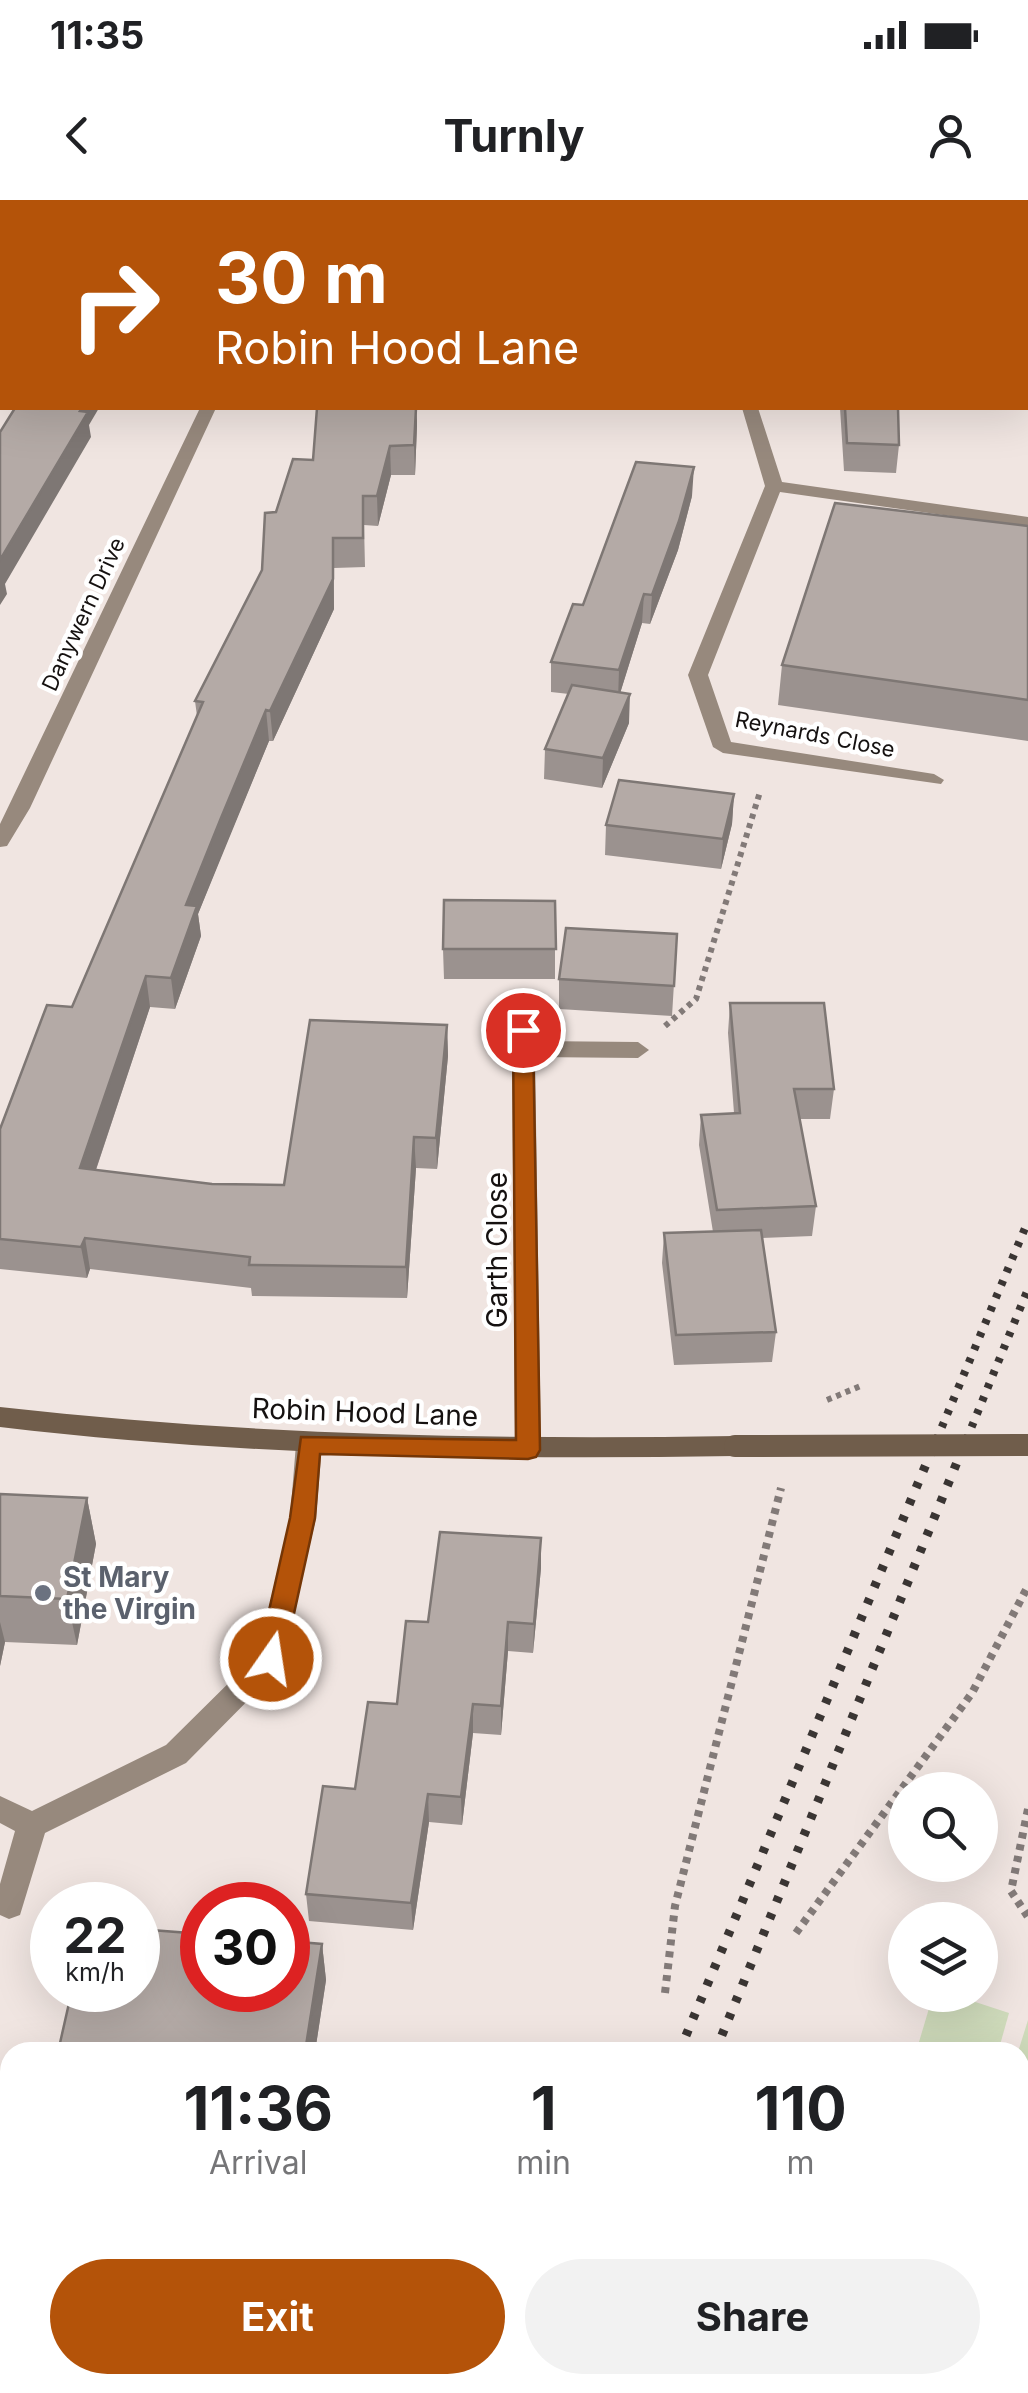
<!DOCTYPE html>
<html lang="en">
<head>
<meta charset="utf-8">
<style>
	body { margin:0; font-family:Inter,sans-serif; background:#f2f2f2; color:#202124; height:100vh; display:flex; flex-direction:column; font-size:38px; white-space:nowrap }
	* { box-sizing:border-box; margin:0 }
	p { font-size:32px; color:#757577 }
	.icon { flex:none; width:55px; height:55px; fill:none; stroke:currentColor; stroke-width:2; stroke-linecap:round; stroke-linejoin:round }
	.map { position:relative; flex:1; overflow:hidden }
	.details { position:absolute; left:0px; top:1842px; width:1030px; height:352px; display:flex; flex-direction:column; background:#fff; border-radius:30px 30px 0 0; box-shadow:0 10px 40px #0002 }
	.details>* { flex:none }
	.banner { position:absolute; left:0px; top:0px; width:1030px; height:210px; box-shadow:0 10px 40px #0002; background:#b45309; color:#fff; overflow:hidden }
	.controls { position:absolute; left:888px; top:1572px; display:grid; gap:20px }
	.controls a { display:grid; place-items:center; width:110px; height:110px; border-radius:50%; background:#fff; box-shadow:0 10px 40px #0002; font-size:50px }
	.speed { position:absolute; left:30px; top:1682px; display:flex; gap:20px; font-size:50px; font-weight:700; text-align:center }
	.speed>* { display:grid; place-content:center; width:130px; height:130px; border-radius:50%; background:#fff; box-shadow:0 10px 40px #0002; line-height:1 }
	.speed small { font-size:25px; font-weight:400 }
	.speed .limit { border:15px solid #d22; background:#fff; color:#111 }
	.pin { position:absolute; display:grid; place-items:center; width:85px; height:85px; color:#fff; margin:-42px; border:5px solid #fff; border-radius:50%; box-shadow:0 2px 10px #0007 }
	.me { position:absolute; width:110px; margin:-55px; rotate:13deg; stroke-linejoin:round; filter:drop-shadow(0 0 8px #0008) }
	.turn { display:flex; align-items:center; gap:35px; height:210px; padding:0 50px; font-size:45px }
	.turn .icon { width:130px; height:130px; stroke-width:2.5 }
	.turn b { display:block; font-size:70px; line-height:85px }
	.eta { display:flex; justify-content:space-evenly; align-items:center; height:170px; text-align:center }
	.eta b { font-size:60px; font-weight:700; line-height:70px }
	.cta { display:flex; gap:20px; margin-top:auto; padding:20px 50px }
	.cta a { flex:1; height:115px; border-radius:60px; background:#b45309; color:#fff; font-size:40px; font-weight:700; line-height:115px; text-align:center }
	.cta a+a { background:#f2f2f2; color:#202124 }
	.status { display:flex; justify-content:space-between; align-items:center; height:70px; padding:0 50px; background:#fff; direction:ltr }
	.status svg { height:28px; fill:currentColor }
	header { display:flex; justify-content:space-between; align-items:center; height:130px; padding:0 50px; background:#fff; font-size:45px; font-weight:700 }
	.map>svg:first-child { display:block }
</style>
</head>
<body>
<div class="status"><b>11:35</b><svg viewBox="0 0 49 12"><path d="M0 12V9h3v3zM5 12V6h3v6zM10 12V3h3v9zM15 12V0h3v12zM26 1h20v11H26zM47 4h2v5h-2z"/></svg></div>
<header><svg class="icon" aria-label="back" viewBox="0 0 24 24"><path d="M15 5l-7 7 7 7"/></svg>Turnly<svg class="icon" aria-label="person" viewBox="0 0 24 24"><circle cx="12" cy="8" r="4"/><path d="M4 21q1-7 8-7t8 7"/></svg></header>
<div class="map">
<svg width="1028" height="2193" viewBox="0 0 1028 2193">
	<rect width="100%" height="100%" fill="#f0e5e1"/>
	<path fill="#ead7d0" d="M 0,1976 L 10,1977 L 10,2185 L 326,2185 L 323,2193 L 0,2193 Z"/>
	<path fill="#cfdbbb" d="M 933,1795 L 954,1795 L 1009,1813 L 998,1852 L 916,1852 Z
		M 1028,1820 L 1028,2173 L 1020,2169 L 1018,1852 Z"/>
	<g fill="none" stroke-linecap="round" stroke-linejoin="round">
		<path stroke="#827a78" stroke-width="6" stroke-dasharray="5 5" stroke-linecap="butt" d="M 665,826 L 696,799 L 760,592
			M 827,1200 L 863,1185"/>
		<path stroke="#827a78" stroke-width="8" stroke-dasharray="6 6" stroke-linecap="butt" d="M 1028,1609 L 1011,1691 L 1028,1717
			M 796,1733 L 972,1493 L 1028,1386
			M 665,1793 L 675,1706 L 781,1288"/>
		<path fill="#97897d" fill-rule="evenodd" d="M 200,208 L 216,208 L 30,608 L 7,646 L 0,647 L 0,624 Z
			M 742,208 L 758,208 L 782,282 L 1028,317 L 1028,327 L 780,292 L 708,475 L 731,542 L 934,574 L 944,580 L 941,584 L 723,553 L 713,547 L 688,475 L 765,286 Z
			M 523,823 L 534,830 L 534,841 L 638,842 L 649,850 L 638,858 L 535,857 L 541,1250 L 537,1257 L 519,1257 L 515,1250 L 512,830 Z
			M 309,1234 L 318,1237 L 322,1244 L 316,1318 L 281,1467 L 186,1563 L 45,1633 L 20,1715 L 9,1719 L 0,1715 L 0,1684 L 15,1631 L 0,1623 L 0,1596 L 32,1611 L 166,1545 L 258,1454 L 290,1318 L 296,1244 L 300,1237 Z"/>
		<path fill="#705d4b" fill-rule="evenodd" d="M 0,1207 C 245,1235 489,1240 735,1236 L 744,1239 L 748,1246 L 744,1253 L 735,1256 C 489,1260 245,1256 0,1227 Z"/>
		<path stroke="#3a3533" stroke-width="8" stroke-dasharray="5 9" stroke-linecap="butt" d="M 931,1253 L 1028,1021
			M 961,1253 L 1028,1089"/>
		<path stroke="#3a3533" stroke-width="9" stroke-dasharray="6 12" stroke-linecap="butt" d="M 679,1852 L 932,1250
			M 715,1852 L 962,1250
			M 536,2193 L 539,2185
			M 576,2193 L 579,2185"/>
		<path stroke="#705d4b" stroke-width="22" d="M 735,1246 L 1028,1245"/>
	</g>
	<path fill="#9b928f" d="M 840,208 L 898,208 L 899,245 L 896,273 L 844,271 Z
		M 417,226 L 415,275 L 391,275 L 378,326 L 364,325 L 365,367 L 334,368 L 334,409 L 273,541 L 269,541 L 224,649 L 198,714 L 201,736 L 175,809 L 150,807 L 96,970 L 212,984 L 284,985 L 447,825 L 448,856 L 437,969 L 416,968 L 407,1098 L 252,1096 L 251,1088 L 90,1069 L 87,1078 L 0,1069 L 0,929 L 72,807 L 197,516 L 195,501 L 262,370 L 276,312 L 313,260 Z
		M 692,296 L 678,350 L 650,424 L 642,423 L 620,493 L 629,523 L 602,588 L 544,579 L 545,549 L 569,494 L 551,492 L 551,462 L 583,405 Z
		M 1028,326 L 1028,541 L 778,505 L 782,465 Z
		M 734,594 L 732,624 L 721,669 L 605,655 L 606,625 Z
		M 555,701 L 555,779 L 444,779 L 443,749 Z
		M 677,734 L 672,816 L 559,809 L 559,779 Z
		M 730,803 L 834,889 L 830,919 L 799,919 L 816,1006 L 812,1036 L 762,1038 L 776,1132 L 772,1162 L 674,1165 L 662,1063 L 664,1033 L 713,1032 L 699,945 L 701,915 L 734,913 L 728,833 Z
		M 0,1294 L 87,1298 L 96,1344 L 77,1445 L 5,1442 L 0,1466 Z
		M 541,1338 L 541,1368 L 533,1453 L 508,1451 L 501,1535 L 473,1533 L 462,1625 L 429,1622 L 413,1730 L 309,1721 L 306,1694 L 397,1504 L 428,1422 Z
		M 322,1744 L 326,1780 L 315,1852 L 62,1852 L 60,1843 Z"/>
	<path fill="#7e7774" d="M 209,0 L 224,0 L 222,2 L 208,2 Z
		M 82,208 L 99,208 L 89,225 L 91,237 L 5,384 L 7,394 L 0,405 L 0,360 Z
		M 417,208 L 417,226 L 415,275 L 414,245 Z
		M 390,246 L 391,275 L 378,326 L 377,296 Z
		M 694,267 L 692,296 L 678,350 L 650,424 L 652,395 Z
		M 333,338 L 334,409 L 273,541 L 270,511 Z
		M 644,394 L 642,423 L 618,500 L 619,470 Z
		M 630,494 L 629,523 L 602,588 L 603,558 Z
		M 266,510 L 269,541 L 198,714 L 201,736 L 175,809 L 171,778 L 186,705 Z
		M 734,594 L 732,624 L 721,669 L 723,639 Z
		M 146,776 L 150,807 L 86,999 L 80,968 Z
		M 447,825 L 448,856 L 437,969 L 436,938 Z
		M 414,937 L 416,968 L 407,1098 L 406,1067 Z
		M 85,1038 L 90,1069 L 87,1078 L 81,1047 Z
		M 87,1298 L 96,1344 L 77,1445 L 67,1399 Z
		M 541,1338 L 541,1368 L 533,1453 L 534,1424 Z
		M 0,1422 L 5,1442 L 0,1466 Z
		M 508,1422 L 508,1451 L 501,1535 L 501,1506 Z
		M 473,1504 L 473,1533 L 462,1625 L 461,1597 Z
		M 428,1594 L 429,1622 L 413,1730 L 411,1703 Z
		M 322,1744 L 326,1780 L 315,1852 L 305,1852 Z
		M 120,2185 L 148,2185 L 144,2193 L 116,2193 Z"/>
	<path fill="#b4aaa6" stroke="#7e7774" stroke-width="2.5" d="M 128,0 L 209,0 L 208,2 L 127,2 Z
		M 386,0 L 455,0 L 455,2 L 385,2 Z
		M 820,0 L 1028,0 L 1028,11 L 1028,2 L 820,2 Z
		M 15,208 L 82,208 L 80,211 L 88,212 L 0,360 L 0,232 Z
		M 317,208 L 416,208 L 414,245 L 390,246 L 377,296 L 363,296 L 363,338 L 333,338 L 333,379 L 270,511 L 266,510 L 221,618 L 186,705 L 197,706 L 171,778 L 146,776 L 80,968 L 212,984 L 284,985 L 310,820 L 447,825 L 436,938 L 414,937 L 406,1067 L 249,1065 L 250,1057 L 85,1038 L 81,1047 L 0,1039 L 0,929 L 47,805 L 72,807 L 203,502 L 195,501 L 262,370 L 265,313 L 276,312 L 293,259 L 313,260 Z
		M 845,208 L 898,208 L 899,245 L 847,243 Z
		M 636,262 L 694,267 L 679,321 L 652,395 L 644,394 L 619,470 L 551,462 L 573,404 L 583,405 Z
		M 835,303 L 1028,326 L 1028,500 L 782,465 Z
		M 572,485 L 630,494 L 603,558 L 545,549 Z
		M 619,580 L 734,594 L 723,639 L 606,625 Z
		M 444,700 L 555,701 L 556,749 L 443,749 Z
		M 566,728 L 677,734 L 674,786 L 559,779 Z
		M 730,803 L 824,803 L 834,889 L 794,889 L 816,1006 L 717,1010 L 701,915 L 740,913 Z
		M 761,1030 L 776,1132 L 676,1135 L 664,1033 Z
		M 0,1294 L 87,1298 L 67,1399 L 0,1396 Z
		M 440,1332 L 541,1338 L 534,1424 L 508,1422 L 501,1506 L 473,1504 L 461,1597 L 428,1594 L 411,1703 L 306,1694 L 323,1586 L 355,1589 L 368,1502 L 397,1504 L 406,1421 L 428,1422 Z
		M 138,1729 L 202,1734 L 202,1790 L 288,1790 L 288,1741 L 322,1744 L 305,1852 L 169,1852 L 60,1843 L 72,1790 L 138,1790 Z
		M 0,2073 L 10,2078 L 10,2185 L 120,2185 L 116,2193 L 0,2193 Z"/>
	<path fill="#b45309" stroke="#753606" stroke-width="2.5" d="M 523,823 L 533,830 L 540,1250 L 536,1257 L 528,1259 L 320,1254 L 315,1318 L 284,1459 L 280,1467 L 271,1470 L 262,1467 L 258,1459 L 290,1318 L 301,1237 L 516,1240 L 513,830 Z"/>
	<circle fill="#6b7280" stroke="#fff" stroke-width="4" cx="43" cy="1393" r="10"/>
	<g text-anchor="middle" dominant-baseline="central" stroke-width="9" stroke-linejoin="round" paint-order="stroke">
		<g font-size="22" fill="#151110" stroke="#fff">
			<text transform="translate(83 414) rotate(-65)">Danywern Drive</text>
			<text transform="translate(815 534) rotate(11)">Reynards Close</text>
		</g>
		<g font-size="28" fill="#151110" stroke="#fff">
			<text transform="translate(497 1050) rotate(-90)">Garth Close</text>
			<text transform="translate(365 1212) rotate(2)">Robin Hood Lane</text>
		</g>
		<g font-size="28" font-weight="bold" fill="#5b616d" stroke="#fff" text-anchor="start">
			<text x="63" y="1377">St Mary<tspan x="63" dy="32">the Virgin</tspan></text>
		</g>
	</g>
</svg>
<div class="controls">
<a><svg class="icon" aria-label="search" viewBox="0 0 24 24"><circle cx="10" cy="10" r="6"/><path d="M15 15l6 6"/></svg></a>
<a><svg class="icon" aria-label="layers" viewBox="0 0 24 24"><path d="M12 4l9 5-9 5-9-5zM3 14l9 5 9-5"/></svg></a>
</div>
<div class="speed"><div>22<small>km/h</small></div><div class="limit">30</div></div>
<div class="pin" style="left:523px;top:830px;background:#d93025"><svg class="icon" aria-label="arrive" viewBox="0 0 24 24"><path d="M6 21V4h12l-3 4 3 4H6"/></svg></div>
<svg class="me" style="left:271px;top:1459px" viewBox="-20 -20 40 40"><circle r="17" fill="#b45309" stroke="#fff" stroke-width="3"/><path d="M0-11L8 9 0 5-8 9z" fill="#fff"/></svg>
<div class="banner">
<div class="turn"><svg class="icon" aria-label="right" viewBox="0 0 24 24"><path d="M7 20v-9h11M14 6l5 5-5 5"/></svg><div><b>30 m</b>Robin Hood Lane</div></div>
</div>
<section class="details">
<div class="eta">
<div><b>11:36</b><p>Arrival</p></div>
<div><b>1</b><p>min</p></div>
<div><b>110</b><p>m</p></div>
</div>
<div class="cta"><a>Exit</a><a>Share</a></div>
</section>
</div>
</body>
</html>
